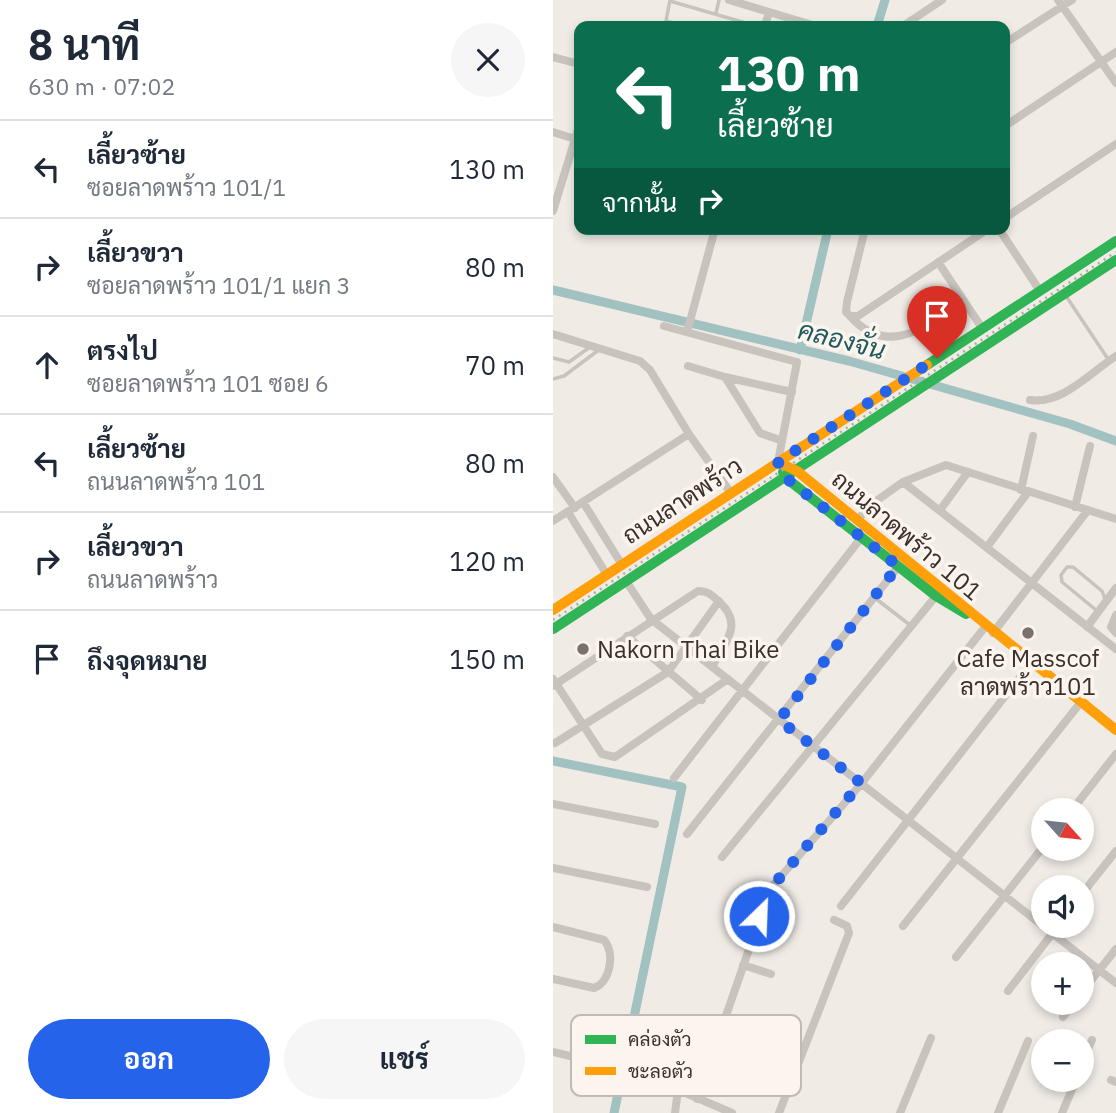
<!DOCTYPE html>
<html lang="th">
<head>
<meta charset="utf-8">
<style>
	body { margin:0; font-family:"IBM Plex Sans",Sarabun,sans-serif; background:#f6f6f7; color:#1f2937; height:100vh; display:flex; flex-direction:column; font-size:26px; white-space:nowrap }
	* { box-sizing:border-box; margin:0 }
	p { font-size:23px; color:#747a83 }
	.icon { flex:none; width:38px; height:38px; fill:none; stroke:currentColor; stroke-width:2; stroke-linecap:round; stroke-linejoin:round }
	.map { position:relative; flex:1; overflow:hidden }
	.panel { display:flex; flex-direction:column; background:#fff; width:553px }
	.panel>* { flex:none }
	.guide { position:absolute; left:21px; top:21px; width:436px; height:214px; border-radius:14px; box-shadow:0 4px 10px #0003; background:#0b6e4f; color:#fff; overflow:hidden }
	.needle { width:46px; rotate:117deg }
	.buttons { position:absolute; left:478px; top:798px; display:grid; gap:14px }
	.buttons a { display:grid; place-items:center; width:63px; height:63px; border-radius:50%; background:#fff; box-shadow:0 4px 10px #0003; font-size:35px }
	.pin { position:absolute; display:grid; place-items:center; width:60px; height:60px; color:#fff; margin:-72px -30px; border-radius:50% 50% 50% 0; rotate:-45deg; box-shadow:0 0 7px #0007 }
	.pin .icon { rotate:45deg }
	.me { position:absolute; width:77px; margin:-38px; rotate:24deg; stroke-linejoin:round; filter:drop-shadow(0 0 5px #0008) }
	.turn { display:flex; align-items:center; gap:24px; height:147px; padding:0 28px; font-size:32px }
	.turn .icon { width:91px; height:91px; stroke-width:2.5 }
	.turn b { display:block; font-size:49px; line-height:60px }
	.then { display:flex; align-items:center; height:66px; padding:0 28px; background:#0003; gap:14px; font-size:26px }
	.round { display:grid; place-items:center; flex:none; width:74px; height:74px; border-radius:37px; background:#f6f6f7 }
	.summary { display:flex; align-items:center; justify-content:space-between; height:119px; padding:0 28px }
	h1 { font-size:42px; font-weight:700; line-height:52px }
	.button { display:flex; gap:14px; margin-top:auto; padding:14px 28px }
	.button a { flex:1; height:80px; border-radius:42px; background:#2563eb; color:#fff; font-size:28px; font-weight:700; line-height:80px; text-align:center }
	.button a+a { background:#f6f6f7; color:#1f2937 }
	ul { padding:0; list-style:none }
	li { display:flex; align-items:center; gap:21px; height:98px; padding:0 28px; border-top:2px solid #e0e1e3 }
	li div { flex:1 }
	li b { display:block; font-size:26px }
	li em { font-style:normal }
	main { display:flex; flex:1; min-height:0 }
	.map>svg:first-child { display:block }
</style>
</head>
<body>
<main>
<section class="panel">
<div class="summary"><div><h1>8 นาที</h1><p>630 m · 07:02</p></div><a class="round"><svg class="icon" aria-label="close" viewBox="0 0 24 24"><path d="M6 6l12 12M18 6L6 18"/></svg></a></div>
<ul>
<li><svg class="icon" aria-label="left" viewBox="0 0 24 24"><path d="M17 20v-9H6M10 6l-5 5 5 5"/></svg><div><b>เลี้ยวซ้าย</b><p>ซอยลาดพร้าว 101/1</p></div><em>130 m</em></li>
<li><svg class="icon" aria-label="right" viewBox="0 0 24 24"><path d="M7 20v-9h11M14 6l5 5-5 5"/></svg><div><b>เลี้ยวขวา</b><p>ซอยลาดพร้าว 101/1 แยก 3</p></div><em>80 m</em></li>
<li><svg class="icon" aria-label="ahead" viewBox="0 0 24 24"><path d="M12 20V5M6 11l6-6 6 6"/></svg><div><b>ตรงไป</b><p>ซอยลาดพร้าว 101 ซอย 6</p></div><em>70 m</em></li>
<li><svg class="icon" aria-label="left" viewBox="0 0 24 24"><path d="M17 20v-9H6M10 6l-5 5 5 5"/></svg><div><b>เลี้ยวซ้าย</b><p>ถนนลาดพร้าว 101</p></div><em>80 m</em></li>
<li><svg class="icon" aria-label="right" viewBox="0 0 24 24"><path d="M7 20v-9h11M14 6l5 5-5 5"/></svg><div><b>เลี้ยวขวา</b><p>ถนนลาดพร้าว</p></div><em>120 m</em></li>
<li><svg class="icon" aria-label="arrive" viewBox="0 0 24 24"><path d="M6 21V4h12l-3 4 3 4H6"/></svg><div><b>ถึงจุดหมาย</b></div><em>150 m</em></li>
</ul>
<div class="button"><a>ออก</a><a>แชร์</a></div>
</section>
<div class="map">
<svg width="563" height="1113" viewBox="0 0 563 1113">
	<rect width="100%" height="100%" fill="#f0ebe5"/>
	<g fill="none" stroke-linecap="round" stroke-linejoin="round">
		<path stroke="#a1c2c1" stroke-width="9" d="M 324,26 L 332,0
			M 0,290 L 296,361 L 517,424 L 563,441
			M 247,350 L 275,229
			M 0,761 L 129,787 L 61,1113"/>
		<path stroke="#c9c3be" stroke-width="3.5" d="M 117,1 L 203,26
			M 163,13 L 166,0
			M 113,21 L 133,26
			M 112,26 L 117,0
			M 513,296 L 555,359
			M 0,358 L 16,362 L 37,347
			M 0,379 L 11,376 L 47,349
			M 322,598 L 357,625
			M 543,610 L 509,582 L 508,575 L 514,567 L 520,567 L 549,591 L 552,599"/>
		<path stroke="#c9c3be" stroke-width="8" d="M 176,0 L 263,26
			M 505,0 L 563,83
			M 212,26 L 216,12
			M 350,26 L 389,0
			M 452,43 L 519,0
			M 0,57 L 26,64
			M 452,126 L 563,52
			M 0,132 L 22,139
			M 0,211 L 26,126
			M 452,218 L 563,144
			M 312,229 L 294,302 L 293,312 L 297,316 L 305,316 L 435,229
			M 446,229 L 487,291
			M 385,262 L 429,328
			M 297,316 C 335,359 374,325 412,303
			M 111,326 L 244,362 L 225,462
			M 134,332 L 162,229
			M 0,334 L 87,361 L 97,370 L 136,434 L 178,493
			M 135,366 L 172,377
			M 477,400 C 509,405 538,372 563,356
			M 227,440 L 207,433 L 172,377 L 239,392
			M 0,477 L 22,508
			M 350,482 L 563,649
			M 468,490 L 480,436
			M 30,502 L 69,565
			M 522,507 L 537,446
			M 387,510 L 415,472
			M 15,512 L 54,575
			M 0,521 L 136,434
			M 304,521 L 316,506 L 350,482 L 393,465 L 563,519
			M 434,547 L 475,492
			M 73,581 L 98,619 L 563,983
			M 563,615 L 558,627 L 563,633
			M 534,627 L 563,588
			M 440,633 L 535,510
			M 74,636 L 149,700
			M 0,679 L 49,754 L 62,757 L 175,679
			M 0,686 L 145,591 C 154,591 158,594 164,600 C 192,623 173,641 159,667
			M 2,743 L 115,672 L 166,601
			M 121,778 L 308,538
			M 0,804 L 102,824
			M 519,810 L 563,754
			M 134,834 L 345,567
			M 169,857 L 383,596
			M 0,868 L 94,887
			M 528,895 L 563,851
			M 288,906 L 478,663
			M 206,916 L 234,924
			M 350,926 L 528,702
			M 0,927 L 51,940 C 62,952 58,982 41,988 L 0,979
			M 403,957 L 490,847
			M 190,965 L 218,974
			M 455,991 L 505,926
			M 528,993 L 563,949
			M 510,1017 L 521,1003
			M 210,1033 L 250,1050
			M 0,1052 L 86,1073 L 179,1113
			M 528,1065 L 539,1040
			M 558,1080 L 563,1082
			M 144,1099 L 217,889 L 308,784 L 432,627
			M 122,1113 L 125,1090
			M 226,1113 L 296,933 L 294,926 L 281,920
			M 347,1113 L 378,1038
			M 445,1113 L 475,1041
			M 509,1113 L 523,1080"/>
		<path stroke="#30b455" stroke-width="10" d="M 374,365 L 563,241
			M 230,472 L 233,478 L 383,596 L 413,614
			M 0,629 L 563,260"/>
		<path stroke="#ff9f0a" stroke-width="10" d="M 225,462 L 244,471 L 563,730
			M 0,610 L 374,365"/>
		<path stroke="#b1aca8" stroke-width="2.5" stroke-dasharray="2 5" stroke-linecap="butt" d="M 0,620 L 563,252"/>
	</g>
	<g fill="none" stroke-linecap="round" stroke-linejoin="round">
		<path stroke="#2563eb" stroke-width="12" stroke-dasharray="0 21.6" d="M 206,916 L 217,889 L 308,783 L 226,720 L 345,566 L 233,478 L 225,462 L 384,358"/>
	</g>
	<g fill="#7a716c" stroke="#fbf5ee" stroke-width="2.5">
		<circle cx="475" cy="633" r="7"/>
		<circle cx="30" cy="649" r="7"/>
	</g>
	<g text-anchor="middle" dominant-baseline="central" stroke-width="7" stroke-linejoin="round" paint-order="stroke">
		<g font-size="24" fill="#3b302b" stroke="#fbf5ee">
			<text transform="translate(129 500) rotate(-33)">ถนนลาดพร้าว</text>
			<text transform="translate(354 535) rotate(40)">ถนนลาดพร้าว 101</text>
		</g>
		<g font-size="24" fill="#3b302b" stroke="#fbf5ee" text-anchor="start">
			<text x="44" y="649">Nakorn Thai Bike</text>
			<text x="475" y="658" text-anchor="middle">Cafe Masscof<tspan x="475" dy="28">ลาดพร้าว101</tspan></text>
		</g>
		<g font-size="26" font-style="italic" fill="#1f5a5e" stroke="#fbf5ee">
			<text transform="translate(289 339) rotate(14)">คลองจั่น</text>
		</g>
	</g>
	<rect x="18" y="1015" width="230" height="81" rx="10" fill="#fbf5ee" stroke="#c1bab4" stroke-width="2"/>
	<rect x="32" y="1035" width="31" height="9" fill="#30b455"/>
	<rect x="32" y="1067" width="31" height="8" fill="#ff9f0a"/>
	<g font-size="19" fill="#3b302b">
		<text x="75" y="1046">คล่องตัว</text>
		<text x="75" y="1078">ชะลอตัว</text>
	</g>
</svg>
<div class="buttons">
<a><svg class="needle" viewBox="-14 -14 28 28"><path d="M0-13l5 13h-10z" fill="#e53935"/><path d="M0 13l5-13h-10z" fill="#747a83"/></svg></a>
<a><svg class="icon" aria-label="sound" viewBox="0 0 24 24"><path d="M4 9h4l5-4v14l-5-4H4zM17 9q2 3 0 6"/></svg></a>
<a>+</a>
<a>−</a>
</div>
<div class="pin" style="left:384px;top:358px;background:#d93025"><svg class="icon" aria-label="arrive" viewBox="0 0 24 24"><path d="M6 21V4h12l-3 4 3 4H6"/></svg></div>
<svg class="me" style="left:206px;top:916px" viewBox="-20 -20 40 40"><circle r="17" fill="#2563eb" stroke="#fff" stroke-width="3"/><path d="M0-11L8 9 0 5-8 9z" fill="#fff"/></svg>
<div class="guide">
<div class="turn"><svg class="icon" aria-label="left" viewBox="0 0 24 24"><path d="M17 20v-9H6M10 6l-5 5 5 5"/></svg><div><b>130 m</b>เลี้ยวซ้าย</div></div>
<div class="then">จากนั้น<svg class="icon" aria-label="right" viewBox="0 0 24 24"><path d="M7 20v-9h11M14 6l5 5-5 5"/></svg></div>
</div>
</div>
</main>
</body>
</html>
